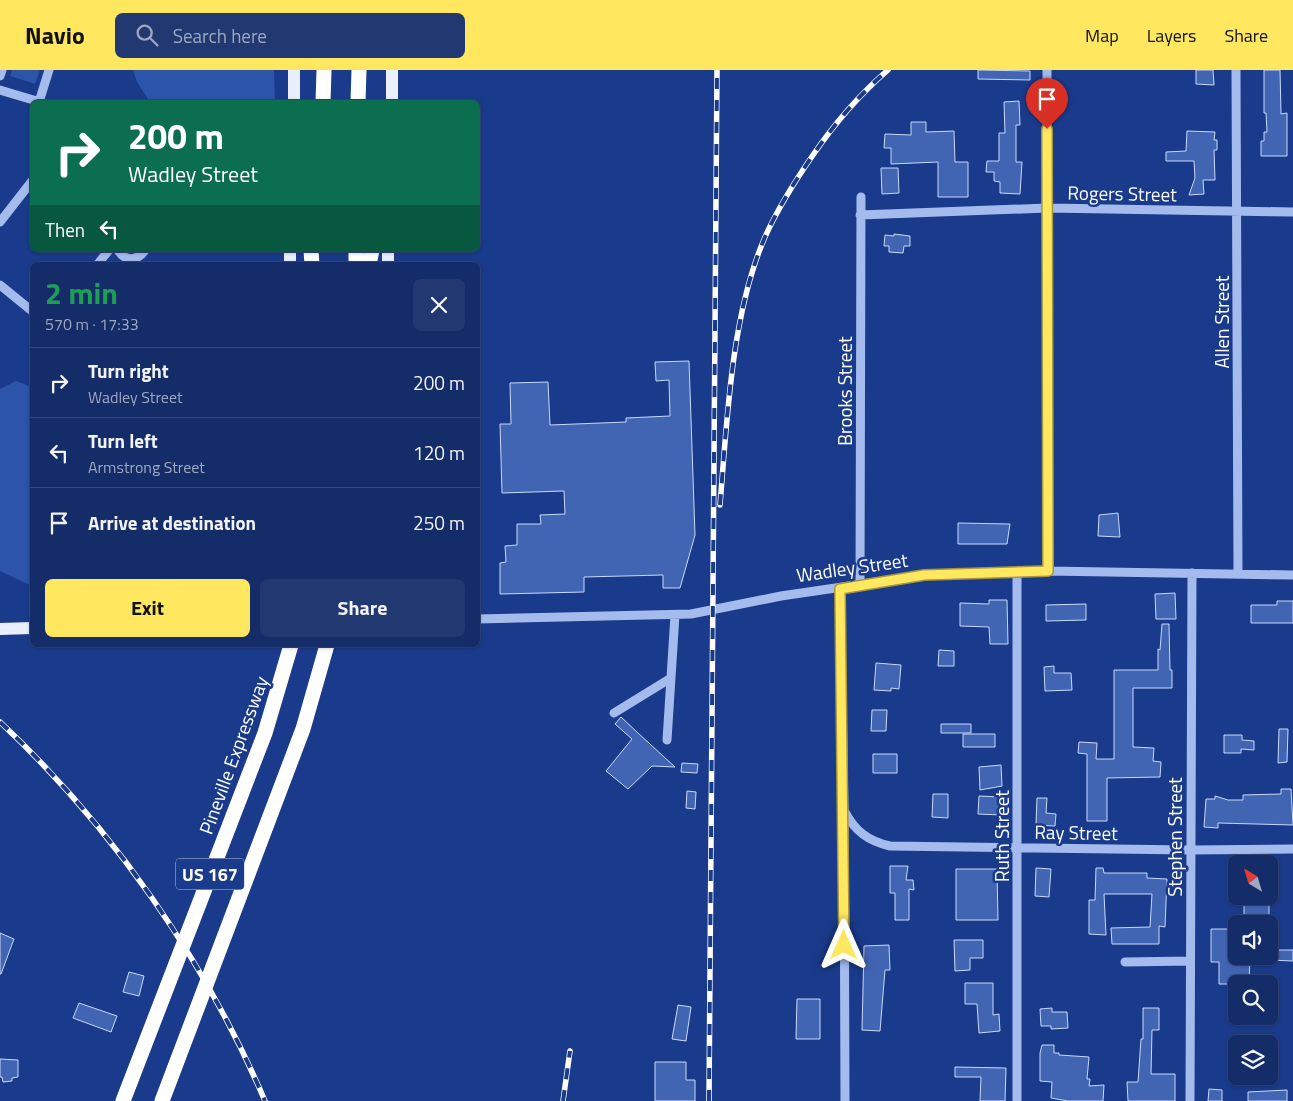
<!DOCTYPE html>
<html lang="en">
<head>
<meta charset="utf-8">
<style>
	body { margin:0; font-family:"Titillium Web",sans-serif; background:#213871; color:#f1f3f6; height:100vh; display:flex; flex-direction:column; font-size:19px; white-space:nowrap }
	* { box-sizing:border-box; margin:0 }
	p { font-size:16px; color:#9da7c0 }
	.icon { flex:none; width:28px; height:28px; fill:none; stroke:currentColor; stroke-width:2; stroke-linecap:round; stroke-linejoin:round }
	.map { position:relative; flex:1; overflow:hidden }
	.side { position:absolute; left:30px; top:192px; width:450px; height:385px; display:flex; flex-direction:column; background:#142c68; border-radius:8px; box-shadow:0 1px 4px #0004,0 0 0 1px #33487c }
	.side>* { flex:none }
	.hud { position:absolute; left:30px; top:30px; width:450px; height:152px; border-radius:8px; box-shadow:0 1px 4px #0004,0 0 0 1px #33487c; background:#0b6e4f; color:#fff; overflow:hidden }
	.needle { width:32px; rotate:322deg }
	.buttons { position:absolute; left:1228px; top:785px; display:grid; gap:10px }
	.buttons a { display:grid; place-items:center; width:50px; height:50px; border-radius:8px; background:#142c68; box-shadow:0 1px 4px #0004,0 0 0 1px #33487c; font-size:25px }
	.pin { position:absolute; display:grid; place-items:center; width:42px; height:42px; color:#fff; margin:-51px -21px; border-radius:50% 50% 50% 0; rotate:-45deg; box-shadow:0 0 5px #0007 }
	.pin .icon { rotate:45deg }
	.me { position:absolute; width:55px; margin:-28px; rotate:0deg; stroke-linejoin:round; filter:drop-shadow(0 0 4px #0008) }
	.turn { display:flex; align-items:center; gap:18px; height:105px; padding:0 15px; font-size:22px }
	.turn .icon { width:65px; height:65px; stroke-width:2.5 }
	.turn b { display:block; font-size:35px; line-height:42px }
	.then { display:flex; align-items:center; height:48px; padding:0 15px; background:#0003; gap:10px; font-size:19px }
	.round { display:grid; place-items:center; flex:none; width:52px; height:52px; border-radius:8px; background:#213871 }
	.overview { display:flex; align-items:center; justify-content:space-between; height:85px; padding:0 15px }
	h1 { font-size:30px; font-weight:700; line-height:38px; color:#1e9e55 }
	.action { display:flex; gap:10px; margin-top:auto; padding:10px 15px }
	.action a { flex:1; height:58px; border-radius:8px; background:#ffe760; color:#111; font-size:20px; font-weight:700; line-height:58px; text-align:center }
	.action a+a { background:#213871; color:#f1f3f6 }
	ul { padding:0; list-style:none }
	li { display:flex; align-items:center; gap:15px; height:70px; padding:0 15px; border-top:1px solid #33487c }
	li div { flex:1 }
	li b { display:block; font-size:19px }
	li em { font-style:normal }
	header { display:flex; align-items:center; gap:30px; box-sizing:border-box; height:70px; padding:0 25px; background:#ffe760; color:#111 }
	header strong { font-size:24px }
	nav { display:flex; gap:28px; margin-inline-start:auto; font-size:18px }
	.search { width:350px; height:45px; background:#213871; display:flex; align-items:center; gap:12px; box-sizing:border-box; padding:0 18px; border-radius:8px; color:#9da7c0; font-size:19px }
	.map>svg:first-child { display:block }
</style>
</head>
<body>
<header>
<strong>Navio</strong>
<div class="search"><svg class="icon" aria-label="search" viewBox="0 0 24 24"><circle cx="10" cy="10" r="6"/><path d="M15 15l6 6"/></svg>Search here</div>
<nav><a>Map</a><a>Layers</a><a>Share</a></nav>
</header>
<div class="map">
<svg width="1293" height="1031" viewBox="0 0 1293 1031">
	<rect width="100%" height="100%" fill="#1a3b8b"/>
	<path fill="#2c54a9" d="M 12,0 L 40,0 L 35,14 L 10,6 Z
		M 133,0 L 274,0 L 275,32 L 150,32 L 137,12 Z
		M 16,311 L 32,317 L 32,516 L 0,501 L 0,319 Z"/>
	<path fill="#4265b3" stroke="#c9d9fa" d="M 978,0 L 1030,1 L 1030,10 L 978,9 Z
		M 1196,0 L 1213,0 L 1214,15 L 1196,14 Z
		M 1264,0 L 1280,0 L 1281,44 L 1287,43 L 1287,86 L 1261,86 L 1261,71 L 1264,71 L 1264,62 L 1267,62 L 1266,43 L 1264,43 Z
		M 1019,31 L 1020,55 L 1016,55 L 1016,92 L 1022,92 L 1020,124 L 1000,123 L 1000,112 L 994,111 L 994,102 L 986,102 L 987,91 L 999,91 L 999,63 L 1005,63 L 1004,32 Z
		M 911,52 L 926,52 L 926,62 L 954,61 L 955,92 L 968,92 L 968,127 L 938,127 L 938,92 L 891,94 L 891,78 L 884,78 L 885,64 L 911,65 Z
		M 1187,61 L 1215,62 L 1214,70 L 1217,70 L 1217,80 L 1214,80 L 1215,110 L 1203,110 L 1204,124 L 1189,125 L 1195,108 L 1194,91 L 1166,91 L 1166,82 L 1186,81 Z
		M 881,98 L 898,98 L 899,123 L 882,124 Z
		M 894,164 L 910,166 L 910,176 L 904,176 L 903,183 L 889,182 L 889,176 L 884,176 L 885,165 L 894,166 Z
		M 689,291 L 695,465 L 680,518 L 663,518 L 663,505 L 584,507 L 584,522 L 500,524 L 500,493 L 506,492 L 505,476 L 517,475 L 517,454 L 541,454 L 540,445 L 565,444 L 564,421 L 502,423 L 500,354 L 511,354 L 510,313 L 548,312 L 550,355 L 626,352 L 626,348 L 670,346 L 669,310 L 656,311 L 655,292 Z
		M 1118,443 L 1120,467 L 1098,466 L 1099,445 Z
		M 958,453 L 1010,454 L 1007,474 L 958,474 Z
		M 1175,523 L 1176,549 L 1156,549 L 1155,524 Z
		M 989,530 L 1007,530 L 1008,574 L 990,574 L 989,557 L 960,556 L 960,533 L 989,534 Z
		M 1277,531 L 1293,531 L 1293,553 L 1251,553 L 1251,535 L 1277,535 Z
		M 1086,534 L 1086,550 L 1046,551 L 1046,535 Z
		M 1162,554 L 1169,554 L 1170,600 L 1172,600 L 1172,618 L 1133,618 L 1133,677 L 1154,678 L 1153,691 L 1161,692 L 1160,707 L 1107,708 L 1107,751 L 1087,751 L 1087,684 L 1078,683 L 1079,672 L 1097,673 L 1096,689 L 1114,689 L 1114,600 L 1158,600 L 1158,579 L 1160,580 Z
		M 939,580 L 954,581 L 954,596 L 938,596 Z
		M 876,593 L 901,595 L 899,619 L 891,618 L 891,621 L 874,620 Z
		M 1054,596 L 1054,603 L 1071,603 L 1072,620 L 1045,621 L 1044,597 Z
		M 872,640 L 887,640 L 886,661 L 871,661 Z
		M 621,647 L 638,663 L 675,697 L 652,696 L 628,719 L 606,701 L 632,669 L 615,654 Z
		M 941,654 L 971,654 L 971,663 L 941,663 Z
		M 1279,659 L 1288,659 L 1287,692 L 1278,693 Z
		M 963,664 L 995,664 L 995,677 L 963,677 Z
		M 1224,665 L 1242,665 L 1242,670 L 1254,671 L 1254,680 L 1241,679 L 1241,683 L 1224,683 Z
		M 873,684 L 897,684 L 897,703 L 873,703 Z
		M 682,693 L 698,694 L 697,703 L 681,702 Z
		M 1001,695 L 1002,716 L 980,720 L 979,697 Z
		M 1281,719 L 1291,719 L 1293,755 L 1218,753 L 1218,758 L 1204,757 L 1206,729 L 1215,729 L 1215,726 L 1228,730 L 1243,730 L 1243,725 L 1281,724 Z
		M 687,721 L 696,722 L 695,739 L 686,738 Z
		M 933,724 L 948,724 L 948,748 L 932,747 Z
		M 979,726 L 1002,727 L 1001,745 L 978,744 Z
		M 1037,728 L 1047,728 L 1046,743 L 1056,744 L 1055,756 L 1036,755 Z
		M 890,796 L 908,796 L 906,810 L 913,810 L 914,820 L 909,819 L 909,850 L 895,850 L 895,823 L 890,823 Z
		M 1036,798 L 1051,799 L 1049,827 L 1035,826 Z
		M 1096,798 L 1103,798 L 1104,803 L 1147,803 L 1147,808 L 1167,809 L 1165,857 L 1159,856 L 1159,874 L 1112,874 L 1111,858 L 1150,857 L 1152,824 L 1104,824 L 1106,865 L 1089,864 L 1089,830 L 1095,830 Z
		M 956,799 L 997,799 L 998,850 L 956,850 Z
		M 1244,832 L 1269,833 L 1269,854 L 1244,854 Z
		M 1211,859 L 1236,859 L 1236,886 L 1250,886 L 1249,914 L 1219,914 L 1219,892 L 1211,892 Z
		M 0,863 L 14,869 L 1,904 L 0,904 Z
		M 954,870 L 983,870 L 983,888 L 970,888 L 970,900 L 955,901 Z
		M 889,875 L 890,900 L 885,900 L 880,961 L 862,960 L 864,876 Z
		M 1269,880 L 1293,880 L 1293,891 L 1269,890 Z
		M 129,902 L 144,906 L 139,926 L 123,922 Z
		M 965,913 L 993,913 L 993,945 L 999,944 L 1000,961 L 979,963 L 977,934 L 965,934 Z
		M 797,929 L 820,929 L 820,969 L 796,969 Z
		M 79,933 L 117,946 L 111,962 L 73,948 Z
		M 678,935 L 691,937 L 686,971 L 672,969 Z
		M 1052,938 L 1052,942 L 1067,942 L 1068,958 L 1051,959 L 1051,956 L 1041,956 L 1040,939 Z
		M 1143,938 L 1159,938 L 1159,960 L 1152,960 L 1151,1004 L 1175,1004 L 1175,1031 L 1128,1031 L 1127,1012 L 1138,1012 L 1141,969 L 1143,969 Z
		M 1042,975 L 1054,975 L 1054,983 L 1059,983 L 1059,985 L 1089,987 L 1087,1009 L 1090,1009 L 1089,1016 L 1104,1015 L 1103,1031 L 1068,1031 L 1051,1028 L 1052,1012 L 1040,1011 L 1040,983 Z
		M 0,989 L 18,990 L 18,1007 L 12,1008 L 12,1011 L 3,1012 L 2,1007 L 0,1007 Z
		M 655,992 L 686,992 L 686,1010 L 695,1010 L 695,1031 L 655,1031 Z
		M 955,997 L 1006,998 L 1005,1031 L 980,1031 L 981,1007 L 955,1007 Z
		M 1209,1019 L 1222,1020 L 1222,1031 L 1208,1031 Z
		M 1287,1020 L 1287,1031 L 1248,1031 L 1248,1022 Z"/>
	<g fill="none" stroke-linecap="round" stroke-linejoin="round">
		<path stroke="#a4bbed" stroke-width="9" d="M 1047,0 L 1048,501
			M 1236,0 L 1238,504
			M 0,6 L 2,0
			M 0,20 L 40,32
			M 39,32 L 49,0
			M 860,145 L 1048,138 L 1293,142
			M 0,152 L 32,111
			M 118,180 C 125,192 138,191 145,180
			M 97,195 L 109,180
			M 0,215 L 32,241
			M 1017,502 L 1017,1031
			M 860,516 L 861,127
			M 840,519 L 844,739 L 845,1031
			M 478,549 L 691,544 L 781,526 L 924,505 L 1048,501 L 1293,505
			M 614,643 L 671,608
			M 667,670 L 675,545
			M 845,742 C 855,761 868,771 890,776 L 1190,780 L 1293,779
			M 1125,892 L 1190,891
			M 1190,1031 L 1192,503"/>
		<path stroke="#eaefff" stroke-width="12" d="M 294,32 L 294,0
			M 392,32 L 392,0
			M 290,195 L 290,180
			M 388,195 L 388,180
			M 0,559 L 32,558"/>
		<path stroke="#fff" stroke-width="15" d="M 323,32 L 324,0
			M 358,32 L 359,0
			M 311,180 L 312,195
			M 356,195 L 356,180
			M 369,195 L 372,180"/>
		<defs>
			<path id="rail" d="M 720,435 C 727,351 731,245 765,167 C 778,138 795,111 813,85 C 835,53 859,25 888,0
				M 0,652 C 112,757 205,890 265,1031
				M 563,1031 L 570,981
				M 709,1031 L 717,0"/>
		</defs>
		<use href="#rail" stroke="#fff" stroke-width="5.5"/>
		<use href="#rail" stroke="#1a3b8b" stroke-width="4" stroke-dasharray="11" stroke-linecap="butt"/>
		<path stroke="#fff" stroke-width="15" d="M 123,1031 L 265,663 L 291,575
			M 162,1031 L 303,659 L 327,575"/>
	</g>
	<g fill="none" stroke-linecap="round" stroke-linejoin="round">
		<defs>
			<path id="route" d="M 844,875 L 840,519 L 924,505 L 1048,501 L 1047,59"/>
		</defs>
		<use href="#route" stroke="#a6963e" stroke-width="12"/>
		<use href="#route" stroke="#ffe760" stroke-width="9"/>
	</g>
	<g text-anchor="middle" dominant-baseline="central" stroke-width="5" stroke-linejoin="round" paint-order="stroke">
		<rect fill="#1a3b8b" stroke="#bac4dc" stroke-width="1" x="176" y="788.5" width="68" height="31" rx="4"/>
		<g font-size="18" font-weight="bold" fill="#fff">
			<text x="210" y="804">US 167</text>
		</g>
		<g font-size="19" fill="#fff" stroke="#1a3b8b">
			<text transform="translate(1122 123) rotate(1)">Rogers Street</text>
			<text transform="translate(1221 252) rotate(-90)">Allen Street</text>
			<text transform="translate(844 321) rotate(-90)">Brooks Street</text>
			<text transform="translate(852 497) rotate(-8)">Wadley Street</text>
			<text transform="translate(233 685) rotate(-70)">Pineville Expressway</text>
			<text transform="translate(1076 762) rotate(1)">Ray Street</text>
			<text transform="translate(1001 766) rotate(-90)">Ruth Street</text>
			<text transform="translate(1174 767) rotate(-90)">Stephen Street</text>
		</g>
	</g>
</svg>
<div class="buttons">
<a><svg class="needle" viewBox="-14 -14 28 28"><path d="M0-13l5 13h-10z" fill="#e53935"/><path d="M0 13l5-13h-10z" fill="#9da7c0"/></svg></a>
<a><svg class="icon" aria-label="sound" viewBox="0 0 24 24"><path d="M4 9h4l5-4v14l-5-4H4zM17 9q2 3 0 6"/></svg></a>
<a><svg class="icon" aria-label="search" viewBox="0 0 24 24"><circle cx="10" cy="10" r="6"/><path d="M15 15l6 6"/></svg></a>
<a><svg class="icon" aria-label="layers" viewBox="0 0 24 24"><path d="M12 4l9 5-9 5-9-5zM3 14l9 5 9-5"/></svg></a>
</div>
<div class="pin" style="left:1047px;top:59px;background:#d93025"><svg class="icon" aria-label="arrive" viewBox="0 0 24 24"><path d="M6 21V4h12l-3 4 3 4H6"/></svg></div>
<svg class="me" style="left:844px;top:875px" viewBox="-20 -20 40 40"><path d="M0-17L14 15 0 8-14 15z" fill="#ffe760" stroke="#fff" stroke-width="4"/></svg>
<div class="hud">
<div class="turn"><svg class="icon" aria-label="right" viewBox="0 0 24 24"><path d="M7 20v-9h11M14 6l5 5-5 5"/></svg><div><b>200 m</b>Wadley Street</div></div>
<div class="then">Then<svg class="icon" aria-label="left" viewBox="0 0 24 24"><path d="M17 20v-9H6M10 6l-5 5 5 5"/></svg></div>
</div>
<section class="side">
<div class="overview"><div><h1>2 min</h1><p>570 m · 17:33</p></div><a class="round"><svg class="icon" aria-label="close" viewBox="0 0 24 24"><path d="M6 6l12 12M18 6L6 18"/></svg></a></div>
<ul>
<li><svg class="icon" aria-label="right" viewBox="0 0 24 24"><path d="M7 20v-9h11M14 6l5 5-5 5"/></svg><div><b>Turn right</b><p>Wadley Street</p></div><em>200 m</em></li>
<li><svg class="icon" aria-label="left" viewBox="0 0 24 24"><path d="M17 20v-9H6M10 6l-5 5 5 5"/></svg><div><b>Turn left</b><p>Armstrong Street</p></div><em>120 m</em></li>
<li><svg class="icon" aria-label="arrive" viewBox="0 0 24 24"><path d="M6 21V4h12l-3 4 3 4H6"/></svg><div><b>Arrive at destination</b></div><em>250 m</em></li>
</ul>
<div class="action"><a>Exit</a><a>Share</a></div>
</section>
</div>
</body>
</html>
